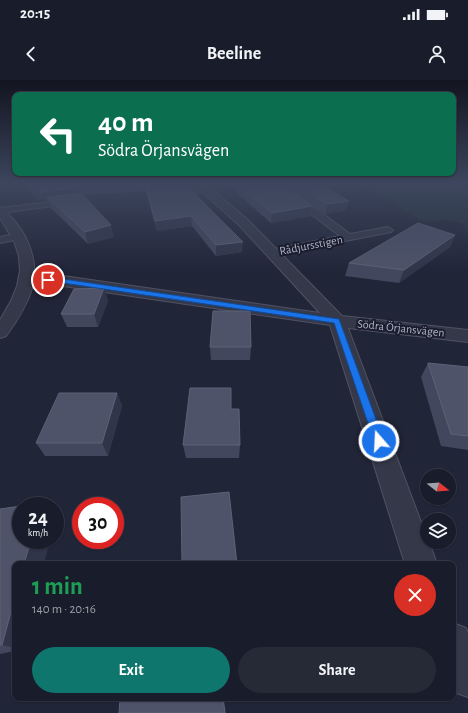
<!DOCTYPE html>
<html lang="en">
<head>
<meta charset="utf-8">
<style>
	body { margin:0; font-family:"Alegreya Sans",sans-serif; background:#262936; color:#f1f3f6; height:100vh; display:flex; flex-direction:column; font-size:15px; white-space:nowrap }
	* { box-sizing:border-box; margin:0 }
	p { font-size:13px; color:#9fa1a8 }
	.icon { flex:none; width:22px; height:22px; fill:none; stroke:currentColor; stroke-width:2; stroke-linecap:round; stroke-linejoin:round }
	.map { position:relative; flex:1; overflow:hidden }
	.panel { position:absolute; left:12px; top:481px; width:444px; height:140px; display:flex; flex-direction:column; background:#191c2a; border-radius:8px; box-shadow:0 1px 3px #0004,0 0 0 1px #373a47 }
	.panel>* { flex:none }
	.hud { position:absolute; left:12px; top:12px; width:444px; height:84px; border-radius:8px; box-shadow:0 1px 3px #0004,0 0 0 1px #373a47; background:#0b6e4f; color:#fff; overflow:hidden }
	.needle { width:26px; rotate:107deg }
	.buttons { position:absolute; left:420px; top:389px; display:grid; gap:8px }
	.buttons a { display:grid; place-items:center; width:36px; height:36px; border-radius:50%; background:#191c2a; box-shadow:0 1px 3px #0004,0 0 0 1px #373a47; font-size:20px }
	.speed { position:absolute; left:12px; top:417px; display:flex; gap:8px; font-size:20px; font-weight:700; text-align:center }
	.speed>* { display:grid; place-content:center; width:52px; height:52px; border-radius:50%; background:#191c2a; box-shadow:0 1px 3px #0004,0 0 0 1px #373a47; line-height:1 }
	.speed small { font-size:10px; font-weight:400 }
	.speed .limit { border:6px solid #d22; background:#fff; color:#111 }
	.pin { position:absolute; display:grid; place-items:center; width:34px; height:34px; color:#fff; margin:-17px; border:2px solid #fff; border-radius:50%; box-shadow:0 1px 4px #0007 }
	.me { position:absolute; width:44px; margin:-22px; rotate:341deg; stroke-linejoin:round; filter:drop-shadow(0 0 3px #0008) }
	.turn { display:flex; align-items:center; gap:14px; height:84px; padding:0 20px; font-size:18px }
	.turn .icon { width:52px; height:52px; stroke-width:2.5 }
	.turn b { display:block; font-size:28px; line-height:34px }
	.round { display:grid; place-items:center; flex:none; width:42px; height:42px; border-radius:21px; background:#262936 }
	.summary { display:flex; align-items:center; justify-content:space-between; height:68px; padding:0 20px }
	h1 { font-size:24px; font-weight:700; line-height:30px; color:#1e9e55 }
	.primary-button { display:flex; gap:8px; margin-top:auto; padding:8px 20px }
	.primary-button a { flex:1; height:46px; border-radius:24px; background:#0f766e; color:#fff; font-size:16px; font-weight:700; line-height:46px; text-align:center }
	.primary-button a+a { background:#262936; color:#f1f3f6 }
	.status { display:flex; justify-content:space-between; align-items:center; height:28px; padding:0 20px; background:#191c2a; direction:ltr }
	.status svg { height:11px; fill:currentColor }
	header { display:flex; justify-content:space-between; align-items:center; height:52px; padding:0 20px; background:#191c2a; font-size:18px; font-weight:700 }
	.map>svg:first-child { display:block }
</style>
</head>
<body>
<div class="status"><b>20:15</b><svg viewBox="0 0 49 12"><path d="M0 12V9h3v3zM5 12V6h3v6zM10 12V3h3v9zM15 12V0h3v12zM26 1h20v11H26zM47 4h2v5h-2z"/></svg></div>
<header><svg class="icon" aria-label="back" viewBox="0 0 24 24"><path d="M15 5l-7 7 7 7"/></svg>Beeline<svg class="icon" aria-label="person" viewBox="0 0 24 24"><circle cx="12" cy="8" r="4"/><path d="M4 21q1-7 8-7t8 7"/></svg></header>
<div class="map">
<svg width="468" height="633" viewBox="0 0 468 633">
	<rect width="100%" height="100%" fill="#212538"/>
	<path fill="#233139" d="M 347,104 L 468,104 L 468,154 L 462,143 L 447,140 L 423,142 L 367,108 Z"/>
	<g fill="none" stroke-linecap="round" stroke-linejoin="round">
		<defs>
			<path id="service" d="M 208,108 L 212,110 L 211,112 L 170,115 L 166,113 L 170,111 Z
				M 291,115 L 297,115 L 350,154 L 388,147 L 393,150 L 391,152 L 274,175 L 270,174 L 269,172 L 270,170 L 340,156 L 291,119 Z
				M 73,119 L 76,119 L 77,121 L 76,123 L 0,133 L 1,128 Z
				M 20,153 L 23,154 L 25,156 L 23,158 L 0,163 L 0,157 Z"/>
			<path id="minor" d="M 202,104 L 212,104 L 215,112 L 248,140 L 342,236 L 468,250 L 468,262 L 348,248 L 427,458 L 427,462 L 429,462 L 437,484 L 405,484 L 330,245 L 63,206 L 33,206 C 27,225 18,240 6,256 L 0,258 L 0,240 L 11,221 L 17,206 L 20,191 L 19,176 L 14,161 L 0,138 L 0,127 C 5,128 8,132 11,137 C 26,153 36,175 34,197 L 63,196 L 320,233 L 240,146 L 206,115 Z
				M 453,543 L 466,548 L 468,553 L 468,617 L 454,612 L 453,608 Z"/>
		</defs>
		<use href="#service" stroke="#505263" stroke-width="2"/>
		<use href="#minor" stroke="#505263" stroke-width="2"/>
		<use href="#service" fill="#353849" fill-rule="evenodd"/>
		<use href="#minor" fill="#353849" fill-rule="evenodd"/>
	</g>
	<path fill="#42475e" d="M 26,104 L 181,104 L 182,106 L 242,172 L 216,176 L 192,146 L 157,151 L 146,111 L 83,115 L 114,157 L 88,164 L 51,128 L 49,121 L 44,121 L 42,119 L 37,120 Z
		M 227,104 L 320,104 L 346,130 L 325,134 L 296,113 L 293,113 L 312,126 L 311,136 L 271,143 Z
		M 455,155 L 450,167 L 399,203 L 345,196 L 349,183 Z
		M 104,208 L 108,221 L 98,247 L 67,247 L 61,234 Z
		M 210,267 L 251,267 L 250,280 L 211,280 Z
		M 428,283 L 468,287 L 468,370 L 441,366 L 421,297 Z
		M 117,313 L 122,326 L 108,376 L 45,376 L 36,363 Z
		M 232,329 L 240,365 L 239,378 L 186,378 L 183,365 Z
		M 0,429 L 15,484 L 15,571 L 0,574 Z"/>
	<path fill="#30354a" d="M 150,104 L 181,104 L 182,108 L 151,115 Z
		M 76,108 L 79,117 L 47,117 L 49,121 L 44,121 L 41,112 Z
		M 39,110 L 42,119 L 37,120 L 33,111 Z
		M 349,121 L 346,130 L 325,134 L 327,124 Z
		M 312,126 L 311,136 L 271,143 L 272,133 Z
		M 191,136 L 192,146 L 157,151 L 155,141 Z
		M 111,145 L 114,157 L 88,164 L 85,152 Z
		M 455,155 L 450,167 L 399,203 L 404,190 Z
		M 243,162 L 242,172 L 216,176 L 216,165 Z
		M 104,208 L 108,221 L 98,247 L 94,234 Z
		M 117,313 L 122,326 L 108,376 L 102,363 Z
		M 31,460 L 50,460 L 44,484 L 24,484 Z
		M 15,517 L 15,568 L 2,565 Z
		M 223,618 L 224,618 L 226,633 L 225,633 Z"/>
	<path fill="#4e5369" stroke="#5d6277" d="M 28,104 L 112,104 L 74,106 L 76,108 L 41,112 L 39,110 L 33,111 Z
		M 145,104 L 150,104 L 150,106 L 155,108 L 187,106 L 243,162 L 216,165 L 191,136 L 155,141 Z
		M 237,104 L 290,104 L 288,105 L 289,110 L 312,126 L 272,133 Z
		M 297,104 L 320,104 L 349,121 L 327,124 Z
		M 81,113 L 111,145 L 85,152 L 47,117 Z
		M 418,143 L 455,155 L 404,190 L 349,183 Z
		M 104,208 L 94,234 L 61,234 L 74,209 Z
		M 213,231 L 250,231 L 251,267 L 210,267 Z
		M 428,283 L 468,287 L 468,356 L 451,354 Z
		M 190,308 L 231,308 L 231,329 L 239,329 L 240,365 L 183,365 Z
		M 59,313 L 117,313 L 102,363 L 36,363 Z
		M 229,412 L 237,484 L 182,484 L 181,417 Z
		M 41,424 L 40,426 L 25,426 Z
		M 21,426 L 21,460 L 31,460 L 24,484 L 15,484 L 15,517 L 2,565 L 0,565 L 0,429 Z
		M 120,618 L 223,618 L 225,633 L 119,633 Z"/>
	<linearGradient id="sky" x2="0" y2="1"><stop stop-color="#12141f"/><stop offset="0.54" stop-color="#3d465e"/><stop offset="1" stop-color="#3d465e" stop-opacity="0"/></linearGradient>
	<rect width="468" height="192" fill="url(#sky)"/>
	<path fill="#1a73e8" stroke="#114b97" d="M 46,199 L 63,199 L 339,239 L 384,361 L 382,364 L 379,365 L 375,364 L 374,361 L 334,243 L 63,203 L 48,202 L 45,200 Z"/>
	<g text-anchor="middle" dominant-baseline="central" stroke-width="4" stroke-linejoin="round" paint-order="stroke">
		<g font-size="12" fill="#b0b2c5" stroke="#1a1d2d">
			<text transform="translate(311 165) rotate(-11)">Rådjursstigen</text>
			<text transform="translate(401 248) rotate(6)">Södra Örjansvägen</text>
		</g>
	</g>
</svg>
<div class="buttons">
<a><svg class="needle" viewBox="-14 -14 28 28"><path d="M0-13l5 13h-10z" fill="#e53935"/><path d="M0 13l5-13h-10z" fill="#9fa1a8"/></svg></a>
<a><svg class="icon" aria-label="layers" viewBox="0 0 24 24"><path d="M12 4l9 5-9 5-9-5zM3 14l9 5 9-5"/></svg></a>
</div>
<div class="speed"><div>24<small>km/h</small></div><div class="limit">30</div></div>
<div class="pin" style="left:48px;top:200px;background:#d93025"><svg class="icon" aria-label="arrive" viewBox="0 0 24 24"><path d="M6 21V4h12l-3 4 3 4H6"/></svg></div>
<svg class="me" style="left:379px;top:361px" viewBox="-20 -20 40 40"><circle r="17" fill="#1a73e8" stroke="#fff" stroke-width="3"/><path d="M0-11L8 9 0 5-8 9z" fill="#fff"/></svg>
<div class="hud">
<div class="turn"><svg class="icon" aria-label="left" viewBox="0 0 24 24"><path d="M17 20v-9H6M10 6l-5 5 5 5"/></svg><div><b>40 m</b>Södra Örjansvägen</div></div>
</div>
<section class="panel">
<div class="summary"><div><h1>1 min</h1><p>140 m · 20:16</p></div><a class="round" style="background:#d93025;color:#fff"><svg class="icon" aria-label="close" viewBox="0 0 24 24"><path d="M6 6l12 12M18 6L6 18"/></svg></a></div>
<div class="primary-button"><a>Exit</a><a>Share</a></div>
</section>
</div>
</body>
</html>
